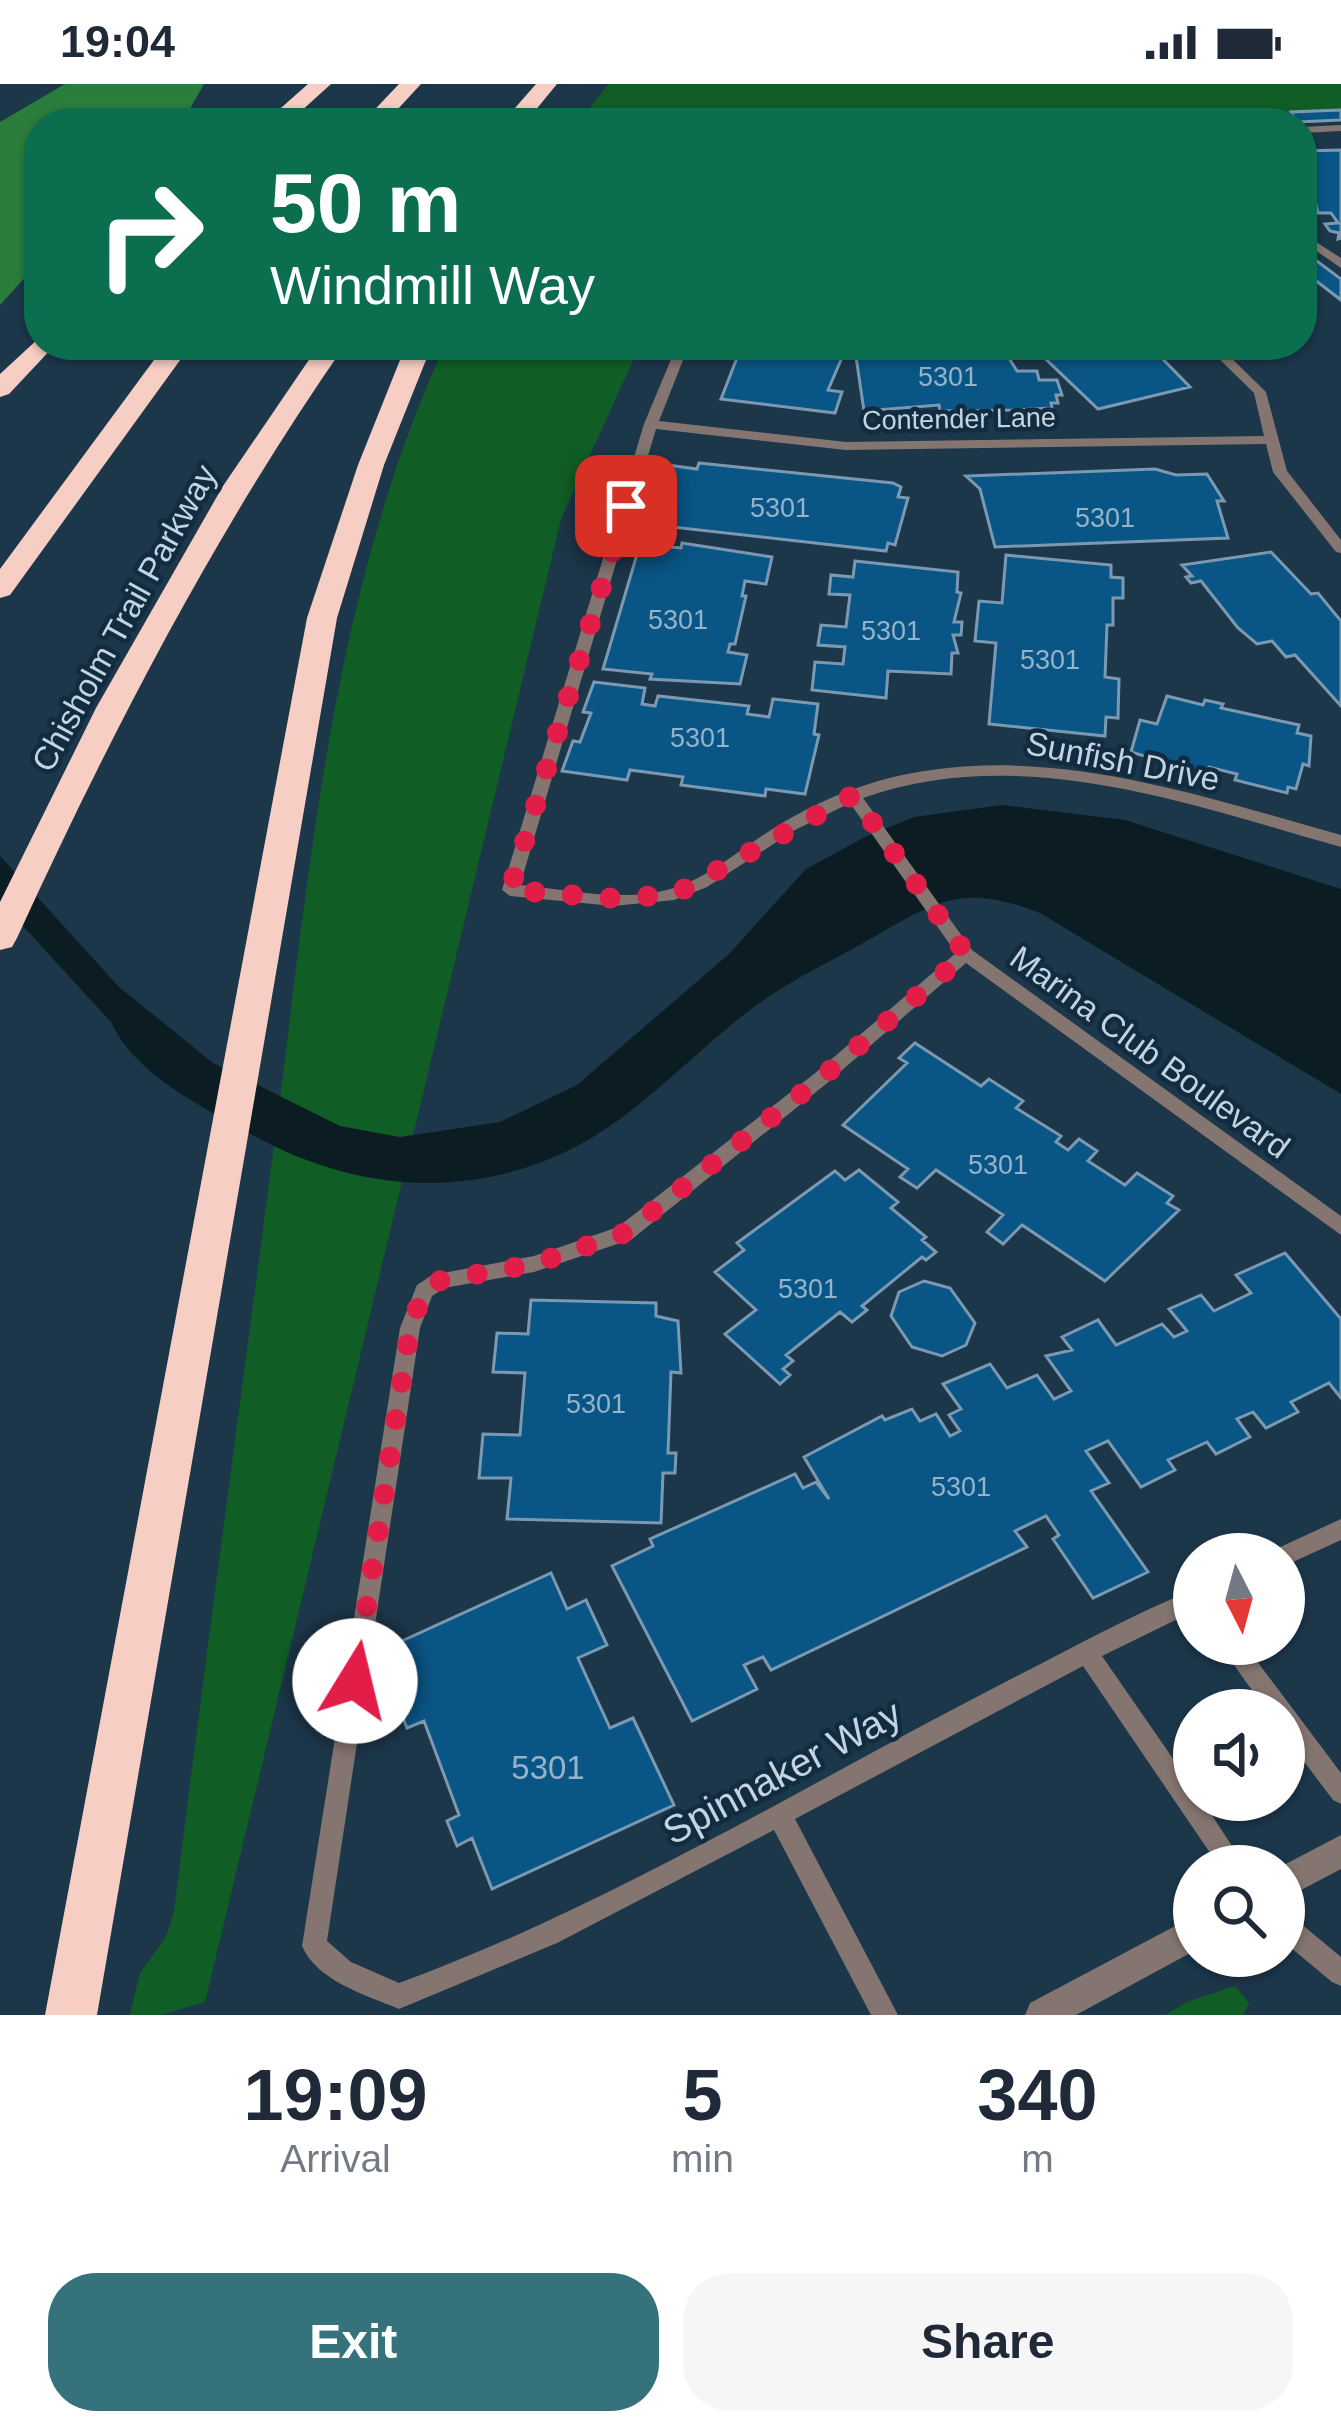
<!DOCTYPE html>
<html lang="en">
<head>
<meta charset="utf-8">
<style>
	body { margin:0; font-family:Helvetica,sans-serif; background:#f6f6f7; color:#1f2937; height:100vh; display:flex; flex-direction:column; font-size:45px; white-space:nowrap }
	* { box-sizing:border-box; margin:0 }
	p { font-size:39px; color:#747a83 }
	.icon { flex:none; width:66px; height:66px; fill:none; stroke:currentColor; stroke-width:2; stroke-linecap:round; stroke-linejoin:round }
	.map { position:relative; height:1931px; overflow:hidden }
	.details { display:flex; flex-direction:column; background:#fff; flex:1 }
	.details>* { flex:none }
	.banner { position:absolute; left:24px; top:24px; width:1293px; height:252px; border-radius:48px; box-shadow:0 3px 9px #0004; background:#0b6e4f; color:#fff; overflow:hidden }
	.needle { width:78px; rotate:174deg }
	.controls { position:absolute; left:1173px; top:1449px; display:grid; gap:24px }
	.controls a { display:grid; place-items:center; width:132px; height:132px; border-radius:50%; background:#fff; box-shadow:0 3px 9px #0004; font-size:60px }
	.pin { position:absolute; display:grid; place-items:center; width:102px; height:102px; color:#fff; margin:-51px; border-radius:24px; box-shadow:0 6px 18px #0006 }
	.me { position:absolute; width:132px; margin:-66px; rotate:9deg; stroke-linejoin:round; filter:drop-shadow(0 0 9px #0008) }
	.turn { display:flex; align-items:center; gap:42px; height:252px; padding:0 48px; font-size:54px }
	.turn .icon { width:156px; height:156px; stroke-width:2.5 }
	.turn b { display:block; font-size:84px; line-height:102px }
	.eta { display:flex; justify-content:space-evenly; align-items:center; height:204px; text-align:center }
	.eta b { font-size:72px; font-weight:800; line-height:84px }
	.button { display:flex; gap:24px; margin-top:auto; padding:24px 48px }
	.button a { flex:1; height:138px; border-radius:48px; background:#36727c; color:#fff; font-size:48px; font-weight:800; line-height:138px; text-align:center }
	.button a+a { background:#f6f6f7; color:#1f2937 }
	.status { display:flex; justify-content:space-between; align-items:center; height:84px; padding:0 60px; background:#fff; direction:ltr }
	.status svg { height:33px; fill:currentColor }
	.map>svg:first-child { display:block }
</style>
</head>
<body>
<div class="status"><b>19:04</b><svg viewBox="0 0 49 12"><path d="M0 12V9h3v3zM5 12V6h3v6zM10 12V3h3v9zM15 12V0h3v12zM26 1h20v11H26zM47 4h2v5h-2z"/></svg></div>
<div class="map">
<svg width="1341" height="1931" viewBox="0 0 1341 1931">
	<rect width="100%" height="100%" fill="#1c364a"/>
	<path fill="#105e25" d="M 609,0 L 1341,0 L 1341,26 L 1048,39 L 577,39 Z
		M 445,261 L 640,261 L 561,435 L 205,1918 L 161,1931 L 130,1931 L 140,1889 L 166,1853 L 174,1828 C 206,1567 242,1307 276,1046 C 310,782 332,506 445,261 Z
		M 1235,1902 L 1249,1919 L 1243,1931 L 1165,1931 L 1187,1918 Z"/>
	<path fill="#2a7d3b" d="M 65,0 L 204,0 L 182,39 L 39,39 L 39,178 L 0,221 L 0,38 Z"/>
	<path fill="#0b1d22" d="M 1002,721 L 1125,736 L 1341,805 L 1341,1010 L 1040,829 C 958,797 934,819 863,859 C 831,877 798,893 768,913 C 715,949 671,998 620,1035 C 507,1118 370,1117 251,1050 C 202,1022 136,992 111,938 L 0,817 L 0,772 L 119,903 L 213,979 L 340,1042 L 400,1053 L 500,1038 L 577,1001 L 729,870 L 806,785 L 865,753 L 914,733 Z"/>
	<path fill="#095585" stroke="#7c99b2" stroke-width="3" d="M 1341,26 L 1341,36 L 1297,38 L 1291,28 Z
		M 1276,28 L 1282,39 L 1159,39 L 1156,33 Z
		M 1341,66 L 1341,154 L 1338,155 L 1339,149 L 1330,147 L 1325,140 L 1338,139 L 1331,129 L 1318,129 L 1315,117 L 1302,105 L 1302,99 L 1311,99 L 1302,92 L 1302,67 Z
		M 1302,166 L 1341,195 L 1341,216 L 1302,186 Z
		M 742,261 L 847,262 L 828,306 L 842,308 L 835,329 L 721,315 Z
		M 1031,261 L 1149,261 L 1190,303 L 1098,325 Z
		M 1002,263 L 1017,287 L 1037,287 L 1039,296 L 1057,296 L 1062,311 L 1056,311 L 1058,319 L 1051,319 L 1052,324 L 1015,326 L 940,327 L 939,321 L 864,327 L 855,266 Z
		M 699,379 L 893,399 L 901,403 L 898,413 L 908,414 L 895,461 L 888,459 L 886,467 L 664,442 L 662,447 L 647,445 L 657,417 L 651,417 L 667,381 L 697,385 Z
		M 1155,385 L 1176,391 L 1207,390 L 1224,417 L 1217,417 L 1228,454 L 995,463 L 980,405 L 966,392 Z
		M 682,459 L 772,473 L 766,500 L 745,497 L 742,512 L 746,512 L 735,560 L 730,560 L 728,568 L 747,571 L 740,600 L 650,595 L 652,590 L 603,585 L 640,460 L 681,464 Z
		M 1271,468 L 1311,510 L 1318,509 L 1341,537 L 1341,622 L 1295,571 L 1286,573 L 1272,557 L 1257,560 L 1238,544 L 1201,497 L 1191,499 L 1186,493 L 1192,492 L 1182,481 Z
		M 1006,471 L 1111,481 L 1111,493 L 1123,494 L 1123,514 L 1113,514 L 1113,541 L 1107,541 L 1105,593 L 1119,595 L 1118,634 L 1106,633 L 1105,652 L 989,640 L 996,559 L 975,557 L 979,517 L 1002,519 Z
		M 855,477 L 958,488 L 957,508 L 961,509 L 954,538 L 962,538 L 961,551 L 953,551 L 958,569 L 952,569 L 951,590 L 888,587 L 886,614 L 812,606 L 815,578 L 843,580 L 845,563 L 818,561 L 821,541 L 846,543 L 850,511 L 829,510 L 831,491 L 853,493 Z
		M 594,598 L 645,604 L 642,620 L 655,622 L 658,612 L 749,622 L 747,630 L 769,633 L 773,615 L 818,620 L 814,650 L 819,651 L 805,710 L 766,705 L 765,712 L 681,701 L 683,693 L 630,686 L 627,696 L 562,687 L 573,657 L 580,658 L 591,629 L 583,628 Z
		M 1167,612 L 1203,621 L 1205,616 L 1223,620 L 1221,624 L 1299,641 L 1297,649 L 1311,652 L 1309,682 L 1303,680 L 1296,705 L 1288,703 L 1287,709 L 1235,696 L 1237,690 L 1209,683 L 1206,691 L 1131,668 L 1140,636 L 1157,640 Z
		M 915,959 L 981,1002 L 989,995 L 1023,1017 L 1016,1024 L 1061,1052 L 1056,1058 L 1068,1066 L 1079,1055 L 1097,1067 L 1088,1077 L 1125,1101 L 1137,1089 L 1173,1112 L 1167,1119 L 1179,1126 L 1105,1197 L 1022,1141 L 1003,1160 L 987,1148 L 1003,1131 L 936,1086 L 917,1104 L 900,1093 L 908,1085 L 843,1041 L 907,979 L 899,974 Z
		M 859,1086 L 898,1118 L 891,1124 L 926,1153 L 922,1156 L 936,1168 L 926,1176 L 922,1173 L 862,1222 L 867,1226 L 852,1238 L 840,1228 L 786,1271 L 793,1277 L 783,1285 L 790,1291 L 780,1300 L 725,1250 L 756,1226 L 715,1188 L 744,1166 L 737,1159 L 835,1087 L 845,1096 Z
		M 1285,1169 L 1341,1235 L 1341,1314 L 1329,1299 L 1291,1318 L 1298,1328 L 1266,1344 L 1253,1328 L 1237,1335 L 1250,1353 L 1216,1370 L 1207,1358 L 1168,1376 L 1175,1386 L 1141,1403 L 1108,1357 L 1086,1367 L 1109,1399 L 1091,1407 L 1148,1488 L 1093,1514 L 1053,1455 L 1059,1451 L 1046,1432 L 1015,1447 L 1027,1463 L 771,1586 L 763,1573 L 744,1581 L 757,1605 L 692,1637 L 612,1482 L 653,1462 L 650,1455 L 795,1390 L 803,1404 L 816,1398 L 829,1415 L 804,1373 L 882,1332 L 885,1336 L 912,1325 L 920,1337 L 936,1330 L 950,1352 L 960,1347 L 949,1331 L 961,1325 L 943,1300 L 990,1280 L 1007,1304 L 1037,1291 L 1054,1315 L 1071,1307 L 1046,1272 L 1072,1266 L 1062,1253 L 1098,1236 L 1116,1261 L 1162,1240 L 1174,1253 L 1187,1247 L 1169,1225 L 1201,1211 L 1214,1227 L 1251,1209 L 1236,1191 Z
		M 924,1197 L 950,1204 L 975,1239 L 966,1261 L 942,1272 L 912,1263 L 891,1232 L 899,1208 Z
		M 531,1216 L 656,1219 L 656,1232 L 678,1237 L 681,1289 L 671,1288 L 668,1369 L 676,1369 L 675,1389 L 663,1389 L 661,1439 L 507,1435 L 511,1394 L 479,1394 L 483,1350 L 520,1351 L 525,1289 L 493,1288 L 497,1249 L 528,1250 Z
		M 551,1489 L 567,1525 L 586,1516 L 607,1561 L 578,1574 L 610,1644 L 633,1634 L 674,1721 L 492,1805 L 472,1754 L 457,1762 L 447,1737 L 459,1731 L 424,1637 L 407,1644 L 398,1621 L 411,1614 L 391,1562 Z"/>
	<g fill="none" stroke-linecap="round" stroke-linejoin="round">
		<path fill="#857570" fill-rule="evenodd" d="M 1341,41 L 1341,47 L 1302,49 L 1302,43 Z
			M 1302,149 L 1341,174 L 1341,184 L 1302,157 Z
			M 677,261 L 689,261 L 659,337 L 846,358 L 1264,352 L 1254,309 L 1205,261 L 1218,261 L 1266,308 L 1287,387 L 1341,456 L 1341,469 L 1336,468 L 1273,388 L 1266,360 L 846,366 L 656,345 L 520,801 C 570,806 624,819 674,804 C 709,793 738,767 768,748 C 801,726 838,709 875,698 C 1032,653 1191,709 1341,751 L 1341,763 C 1189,720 1020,658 863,714 L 972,866 L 1341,1132 L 1341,1151 L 966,879 L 826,1000 L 632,1155 L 534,1188 L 444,1204 L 432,1212 L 420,1244 L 327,1857 L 351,1878 L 399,1899 C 614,1820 810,1698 1013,1594 C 1073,1564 1132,1530 1194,1506 L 1194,1527 L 1102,1572 L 1194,1705 L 1194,1716 L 1202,1716 L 1245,1782 L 1219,1782 L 1083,1582 L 795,1735 L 898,1931 L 871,1931 L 774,1746 L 557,1859 L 399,1925 C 366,1911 317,1897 302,1862 L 400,1244 L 417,1201 L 432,1191 L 534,1172 L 618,1143 L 814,990 L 956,869 L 850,719 L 795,746 L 707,803 L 674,816 L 613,822 L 510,812 L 502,806 L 644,340 Z
			M 1341,1435 L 1341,1456 L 1284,1482 L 1284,1470 L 1274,1470 L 1276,1465 Z
			M 1219,1560 L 1244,1560 L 1341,1689 L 1341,1720 L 1333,1716 L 1284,1651 L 1284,1626 L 1266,1626 Z
			M 1284,1830 L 1293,1833 L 1341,1873 L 1341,1902 L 1332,1898 L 1284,1858 Z"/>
		<path fill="#857570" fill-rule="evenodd" d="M 1341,1751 L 1341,1785 L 1284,1815 L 1282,1782 Z
			M 1194,1832 L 1194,1867 L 1076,1931 L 1025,1931 L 1030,1919 Z"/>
		<path fill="#f7cec3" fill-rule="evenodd" d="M 308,0 L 331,0 L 288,39 L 264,39 Z
			M 399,0 L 421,0 L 385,39 L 362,39 Z
			M 536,0 L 557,0 L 525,39 L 502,39 Z
			M 39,254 L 39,261 L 55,261 L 9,310 L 0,313 L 0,290 Z
			M 165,261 L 191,261 L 10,511 L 0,514 L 0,485 Z
			M 319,261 L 345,261 C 215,448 112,647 17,854 L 12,863 L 0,866 L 0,818 L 96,624 L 223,402 Z
			M 406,261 L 432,261 L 384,381 L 337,534 L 97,1931 L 45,1931 L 307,534 L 358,381 Z"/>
	</g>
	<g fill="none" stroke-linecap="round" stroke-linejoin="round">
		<path stroke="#e11d48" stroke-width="21" stroke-dasharray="0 37.8" d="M 355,1597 L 410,1244 L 424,1207 L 439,1197 L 534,1180 L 625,1149 L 820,995 L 966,870 L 853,711 L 677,809 L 623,815 L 510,806 L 626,422"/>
	</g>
	<g text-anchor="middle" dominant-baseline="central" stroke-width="9" stroke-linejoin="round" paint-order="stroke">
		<g font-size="27" fill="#95b4c9">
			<text x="948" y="293">5301</text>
			<text x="780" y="424">5301</text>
			<text x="1105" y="434">5301</text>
			<text x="678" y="536">5301</text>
			<text x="891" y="547">5301</text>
			<text x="1050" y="576">5301</text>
			<text x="700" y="654">5301</text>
			<text x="998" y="1081">5301</text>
			<text x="808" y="1205">5301</text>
			<text x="596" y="1320">5301</text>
			<text x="961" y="1403">5301</text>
		</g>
		<g font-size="27" fill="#c4d3e0" stroke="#112b40">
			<text transform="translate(959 335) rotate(-1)">Contender Lane</text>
		</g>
		<g font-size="33" fill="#c4d3e0" stroke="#112b40">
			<text transform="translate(124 534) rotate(-61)">Chisholm Trail Parkway</text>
			<text transform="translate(1123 677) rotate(11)">Sunfish Drive</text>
			<text transform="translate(1150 968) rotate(36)">Marina Club Boulevard</text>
		</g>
		<g font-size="33" fill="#95b4c9">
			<text x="548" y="1683">5301</text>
		</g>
		<g font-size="39" fill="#c4d3e0" stroke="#112b40">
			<text transform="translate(782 1688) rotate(-28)">Spinnaker Way</text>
		</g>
	</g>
</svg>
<div class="controls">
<a><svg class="needle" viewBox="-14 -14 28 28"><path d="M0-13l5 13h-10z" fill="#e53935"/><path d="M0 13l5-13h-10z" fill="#747a83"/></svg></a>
<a><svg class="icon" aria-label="sound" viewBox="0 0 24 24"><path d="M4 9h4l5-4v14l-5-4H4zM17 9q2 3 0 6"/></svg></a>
<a><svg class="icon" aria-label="search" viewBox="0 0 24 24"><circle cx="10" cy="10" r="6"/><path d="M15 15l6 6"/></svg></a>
</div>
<div class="pin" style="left:626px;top:422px;background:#d93025"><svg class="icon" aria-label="arrive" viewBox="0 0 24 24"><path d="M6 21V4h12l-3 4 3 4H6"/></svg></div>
<svg class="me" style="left:355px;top:1597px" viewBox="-20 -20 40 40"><circle r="19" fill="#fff"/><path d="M0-13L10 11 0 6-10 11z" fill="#e11d48"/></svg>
<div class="banner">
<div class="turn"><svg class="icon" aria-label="right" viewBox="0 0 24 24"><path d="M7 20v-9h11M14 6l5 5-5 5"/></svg><div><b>50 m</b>Windmill Way</div></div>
</div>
</div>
<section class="details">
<div class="eta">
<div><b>19:09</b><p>Arrival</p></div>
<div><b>5</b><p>min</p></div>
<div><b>340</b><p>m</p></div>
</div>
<div class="button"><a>Exit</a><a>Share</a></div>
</section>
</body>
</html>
